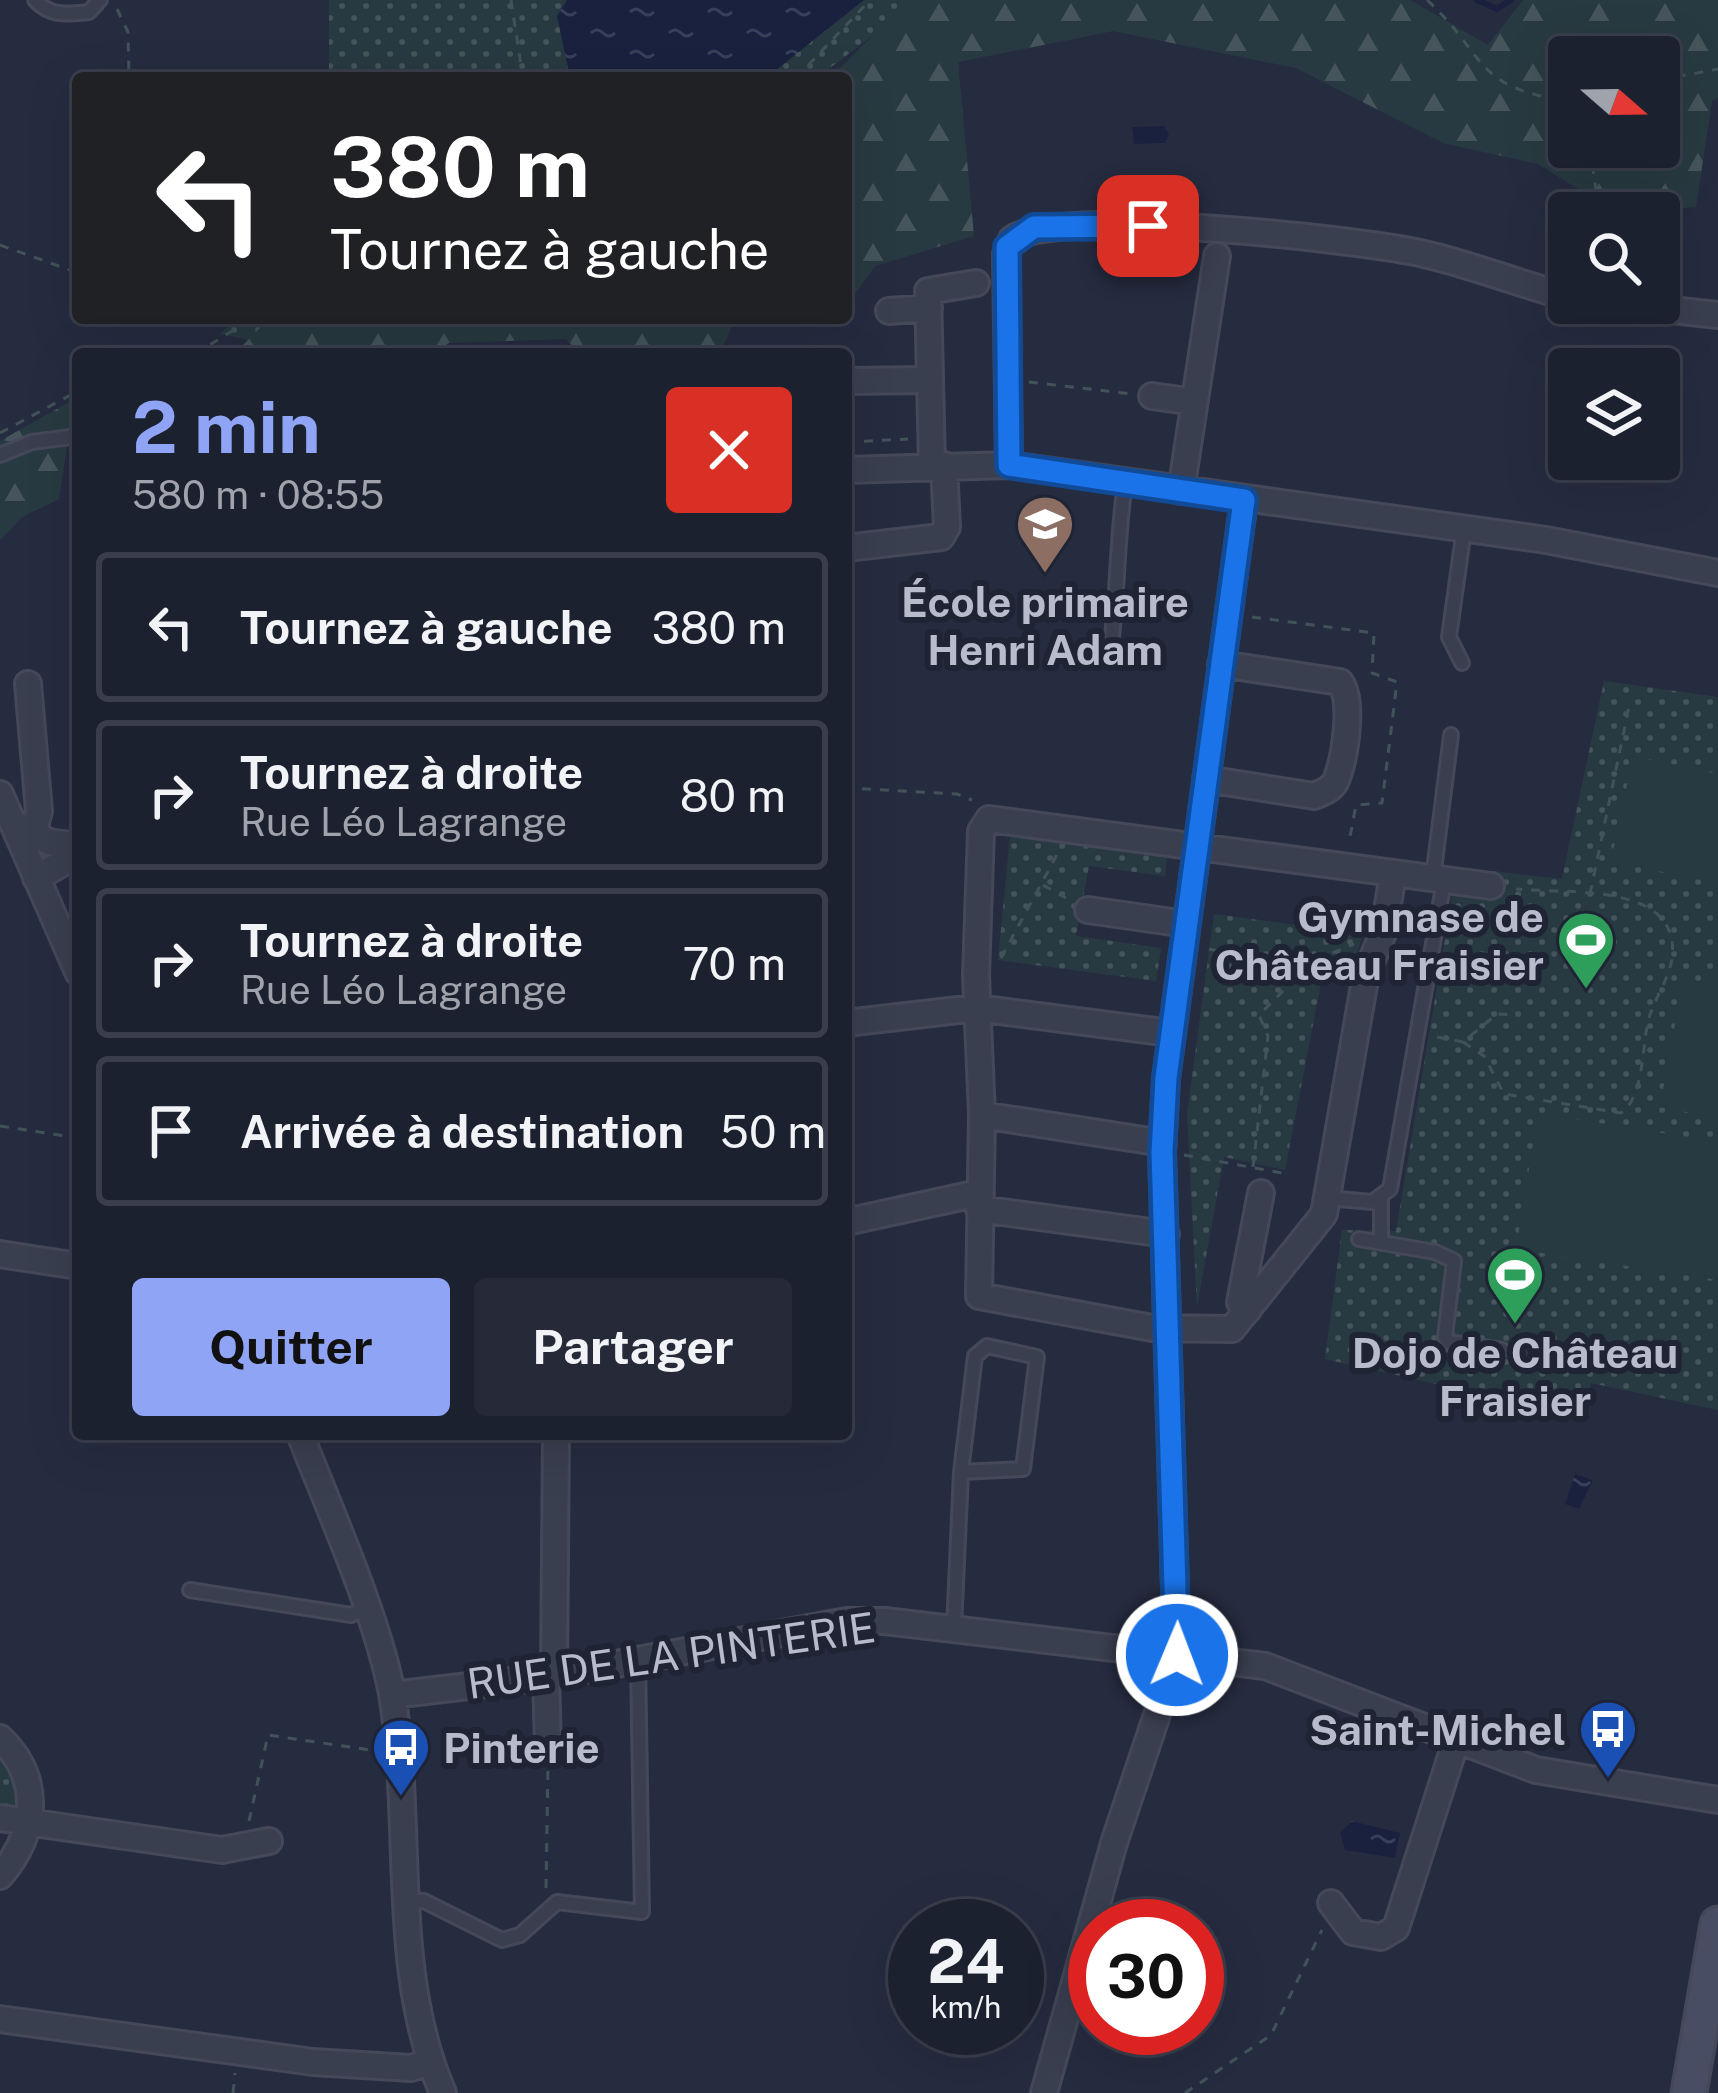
<!DOCTYPE html>
<html lang="fr">
<head>
<meta charset="utf-8">
<style>
	body { margin:0; font-family:"Public Sans",sans-serif; background:#252938; color:#f1f3f6; height:100vh; display:flex; flex-direction:column; font-size:45px; white-space:nowrap }
	* { box-sizing:border-box; margin:0 }
	p { font-size:39px; color:#a0a3ab }
	.icon { flex:none; width:66px; height:66px; fill:none; stroke:currentColor; stroke-width:2; stroke-linecap:round; stroke-linejoin:round }
	.map { position:relative; flex:1; overflow:hidden }
	.panel { position:absolute; left:72px; top:348px; width:780px; height:1092px; display:flex; flex-direction:column; background:#1c2130; border-radius:12px; box-shadow:0 12px 48px #0002,0 0 0 3px #3a3e4c }
	.panel>* { flex:none }
	.hud { position:absolute; left:72px; top:72px; width:780px; height:252px; border-radius:12px; box-shadow:0 12px 48px #0002,0 0 0 3px #3a3e4c; background:#202124; color:#fff; overflow:hidden }
	.needle { width:78px; rotate:110deg }
	.buttons { position:absolute; left:1548px; top:36px; display:grid; gap:24px }
	.buttons a { display:grid; place-items:center; width:132px; height:132px; border-radius:12px; background:#1c2130; box-shadow:0 12px 48px #0002,0 0 0 3px #3a3e4c; font-size:60px }
	.speed { position:absolute; left:888px; top:1899px; display:flex; gap:24px; font-size:60px; font-weight:700; text-align:center }
	.speed>* { display:grid; place-content:center; width:156px; height:156px; border-radius:50%; background:#1c2130; box-shadow:0 12px 48px #0002,0 0 0 3px #3a3e4c; line-height:1 }
	.speed small { font-size:30px; font-weight:400 }
	.speed .limit { border:18px solid #d22; background:#fff; color:#111 }
	.pin { position:absolute; display:grid; place-items:center; width:102px; height:102px; color:#fff; margin:-51px; border-radius:24px; box-shadow:0 6px 18px #0006 }
	.me { position:absolute; width:132px; margin:-66px; rotate:1deg; stroke-linejoin:round; filter:drop-shadow(0 0 9px #0008) }
	.turn { display:flex; align-items:center; gap:42px; height:252px; padding:0 60px; font-size:54px }
	.turn .icon { width:156px; height:156px; stroke-width:2.5 }
	.turn b { display:block; font-size:84px; line-height:102px }
	.round { display:grid; place-items:center; flex:none; width:126px; height:126px; border-radius:12px; background:#252938 }
	.head { display:flex; align-items:center; justify-content:space-between; height:204px; padding:0 60px }
	h1 { font-size:72px; font-weight:700; line-height:90px; color:#90a4f6 }
	.primary-button { display:flex; gap:24px; margin-top:auto; padding:24px 60px }
	.primary-button a { flex:1; height:138px; border-radius:12px; background:#90a4f6; color:#111; font-size:48px; font-weight:700; line-height:138px; text-align:center }
	.primary-button a+a { background:#252938; color:#f1f3f6 }
	ul { padding:0; list-style:none }
	li { display:flex; align-items:center; gap:36px; height:150px; margin:0 24px 18px; padding:0 36px; border:6px solid #3a3e4c; border-radius:12px }
	li div { flex:1 }
	li b { display:block; font-size:45px }
	li em { font-style:normal }
	.map>svg:first-child { display:block }
</style>
</head>
<body>
<div class="map">
<svg width="1718" height="2093" viewBox="0 0 1718 2093">
	<defs>
		<pattern id="green-dots" width="8" height="8" patternUnits="userSpaceOnUse" patternTransform="scale(3)"><rect width="8" height="8" fill="#283a41"/><path d="M2 2h.1M6 6h.1" fill="none" stroke="#45555b" stroke-width="1.8" stroke-linecap="round"/></pattern>
		<pattern id="forest-firs" width="22" height="20" patternUnits="userSpaceOnUse" patternTransform="scale(3)"><rect width="22" height="20" fill="#283a41"/><path d="M5 1l3.5 6h-7zM16 11l3.5 6h-7z" fill="#45555b"/></pattern>
		<pattern id="water-ripples" width="26" height="14" patternUnits="userSpaceOnUse" patternTransform="scale(3)"><rect width="26" height="14" fill="#19213e"/><path d="M2 4q2-2 4 0t4 0M15 11q2-2 4 0t4 0" fill="none" stroke="#383f59"/></pattern>
	</defs>
	<rect width="100%" height="100%" fill="#262c40"/>
	<path fill="url(#green-dots)" d="M 329,0 L 919,0 L 817,78 L 329,78 Z
		M 239,318 L 298,318 L 262,342 L 219,334 Z
		M 1604,681 L 1718,697 L 1718,1410 L 1591,1383 L 1582,1417 L 1325,1359 L 1342,1230 L 1396,1231 L 1457,867 L 1562,879 Z
		M 1011,826 L 1053,832 L 1053,842 L 1167,858 L 1165,876 L 1089,866 L 1076,936 L 1161,948 L 1156,981 L 998,960 Z
		M 1214,914 L 1363,934 L 1355,960 L 1326,957 L 1285,1170 L 1224,1157 L 1197,1306 L 1187,1114 Z
		M 0,1751 L 21,1794 L 18,1809 L 0,1809 Z"/>
	<path fill="url(#forest-firs)" fill-rule="evenodd" d="M 909,0 L 1410,0 L 1488,45 L 1523,0 L 1718,0 L 1718,98 L 1712,101 L 1696,207 L 1617,213 L 1538,164 L 1443,143 L 1296,68 L 1113,31 L 958,62 L 974,236 L 875,266 L 846,306 L 846,78 L 830,78 ZM 1569,57 L 1659,57 L 1659,147 L 1569,147 Z
		M 270,318 L 736,318 L 719,354 L 580,354 L 566,339 L 449,343 L 435,354 L 224,354 L 240,348 Z
		M 78,397 L 78,428 L 70,428 L 59,499 L 22,517 L 0,540 L 0,441 Z"/>
	<path fill="#283a41" d="M 1633,756 L 1718,774 L 1715,883 L 1611,861 Z
		M 1683,979 L 1718,985 L 1718,1118 L 1660,1107 Z
		M 1538,1113 L 1718,1142 L 1718,1280 L 1516,1249 Z"/>
	<path fill="url(#water-ripples)" d="M 567,0 L 864,0 L 766,78 L 570,78 L 557,16 Z
		M 1164,126 L 1169,134 L 1165,143 L 1134,144 L 1132,127 Z
		M 1575,1474 L 1593,1480 L 1579,1509 L 1565,1504 Z
		M 1352,1821 L 1400,1833 L 1395,1858 L 1345,1850 L 1340,1833 Z"/>
	<g fill="none" stroke-linecap="round" stroke-linejoin="round">
		<path stroke="#19213e" stroke-width="6" d="M 1477,0 L 1497,9 L 1511,0"/>
		<defs>
			<path id="lane" d="M 35,0 C 51,17 67,14 89,12 L 100,0
				M 0,455 L 32,442 L 78,436
				M 1111,645 C 1118,590 1117,538 1125,483
				M 1462,663 L 1449,637 L 1464,529
				M 1433,878 L 1451,735
				M 1327,1198 L 1372,1202 L 1390,1189 L 1444,881
				M 1359,1239 L 1435,1252 L 1454,1261 L 1445,1337 L 1449,1342 L 1502,1350
				M 1381,1243 L 1381,1200
				M 190,1590 L 351,1615 L 364,1609
				M 954,1629 L 961,1472 L 975,1356 L 987,1346 L 1037,1357 L 1023,1469 L 961,1472
				M 408,1901 L 424,1901 L 502,1940 L 520,1935 L 557,1902 L 642,1912 L 638,1658"/>
			<path id="street" d="M 1609,303 L 1718,315
				M 889,311 L 929,308
				M 846,381 L 929,380
				M 1152,396 L 1194,402
				M 932,465 L 928,291 L 976,283
				M 1009,465 L 1006,254 L 1012,239 C 1060,206 1353,239 1420,253 C 1470,264 1519,284 1569,297
				M 846,470 L 1009,465 L 1546,540 L 1718,573
				M 1181,491 L 1217,256
				M 846,548 L 941,537 L 947,527 L 944,465
				M 28,684 L 39,811 L 33,834
				M 1206,779 L 1314,796 C 1324,792 1333,789 1337,778 C 1345,756 1354,701 1340,682 L 1221,664
				M 0,794 L 78,972
				M 19,826 L 49,842 L 78,846
				M 1393,875 L 1383,933 L 1366,974 L 1324,1214 L 1232,1329 L 1152,1328 L 979,1296 L 982,1115 L 976,975 L 981,831 L 989,819 L 1491,886
				M 36,878 L 78,854
				M 1088,910 L 1186,924
				M 846,1023 L 976,1008 L 1171,1033
				M 982,1115 L 1163,1143
				M 979,1209 L 1166,1234
				M 846,1222 L 979,1193
				M 0,1254 L 78,1266
				M 1248,1310 L 1240,1302 L 1261,1193
				M 300,1434 C 329,1508 378,1618 392,1694 C 414,1826 389,1968 443,2093
				M 554,1675 L 556,1434
				M 546,1677 L 548,1746
				M 392,1695 L 546,1677 L 847,1621 L 885,1621 L 1265,1666 L 1536,1770 L 1718,1800
				M 0,1738 C 43,1779 37,1833 0,1876
				M 0,1818 L 222,1850 L 269,1841
				M 1331,1903 L 1353,1932 L 1381,1937 L 1396,1928 L 1456,1741
				M 0,2019 L 313,2062 L 411,2068 L 430,2062
				M 1044,2093 L 1114,1843 L 1177,1655 L 1162,1152 L 1166,1079 L 1244,500"/>
			<path id="secondary" d="M 1689,2093 L 1718,1924"/>
		</defs>
		<use href="#lane" stroke="#444859" stroke-width="18"/>
		<use href="#street" stroke="#444859" stroke-width="30"/>
		<use href="#secondary" stroke="#444859" stroke-width="39"/>
		<path stroke="#415359" stroke-width="3" stroke-dasharray="9 9" stroke-linecap="butt" d="M 511,0 L 523,78
			M 1427,0 C 1487,55 1472,88 1569,101
			M 117,9 L 128,32 L 129,78
			M 796,78 L 870,0
			M 1659,80 L 1718,69
			M 1590,147 L 1599,213
			M 0,245 L 78,273
			M 72,314 L 78,304
			M 195,354 L 253,318
			M 1029,382 L 1132,394
			M 0,433 L 78,391
			M 846,442 L 908,439
			M 1252,617 L 1374,633 L 1372,673 L 1397,682 L 1382,803 L 1356,805 L 1349,842
			M 846,810 L 848,788 L 957,794 L 972,800
			M 1043,885 L 1066,898
			M 1590,894 L 1630,702
			M 1209,949 L 1264,960 L 1295,978
			M 1001,958 L 1059,851
			M 1437,1037 L 1463,1042 L 1497,1014 L 1520,1015
			M 1463,1042 L 1484,1056 L 1504,1094 L 1621,1113 C 1643,1098 1642,1052 1647,1027 C 1651,1002 1669,981 1672,958 C 1682,881 1564,894 1516,889
			M 0,1126 L 78,1138
			M 1184,1155 L 1282,1173
			M 1253,1167 L 1268,1036 L 1259,1015 L 1313,961 L 1354,944
			M 249,1821 L 268,1735 L 377,1751
			M 546,1888 L 548,1766
			M 233,2093 L 235,2073
			M 1185,2093 L 1271,2035 L 1322,1930"/>
		<use href="#lane" stroke="#3a3f50" stroke-width="12"/>
		<use href="#street" stroke="#3a3f50" stroke-width="24"/>
		<use href="#secondary" stroke="#484d63" stroke-width="33"/>
	</g>
	<g fill="none" stroke-linecap="round" stroke-linejoin="round">
		<defs>
			<path id="route" d="M 1148,226 L 1034,227 L 1007,247 L 1009,465 L 1244,500 L 1166,1078 L 1162,1152 L 1177,1655"/>
		</defs>
		<use href="#route" stroke="#114b97" stroke-width="30"/>
		<use href="#route" stroke="#1a73e8" stroke-width="21"/>
	</g>
	<defs>
		<symbol id="school-pin" viewBox="-11 -11 22 30"><path d="M0 17L-7.5 6A9.5 9.5 0 1 1 7.5 6Z" fill="#8d6e63" stroke="#1f2435"/><path d="M0-5L7-2L0 1L-7-2ZM-4 1L0 2.5L4 1V4Q0 6-4 4Z" fill="#fff"/></symbol>
		<symbol id="stadium-pin" viewBox="-11 -11 22 30"><path d="M0 17L-7.5 6A9.5 9.5 0 1 1 7.5 6Z" fill="#2e9e5b" stroke="#1f2435"/><path d="M0-5a6.5 5 0 1 0 0 10a6.5 5 0 1 0 0-10ZM-3.5-1.8h7v3.6h-7Z" fill="#fff"/></symbol>
		<symbol id="bus-pin" viewBox="-11 -11 22 30"><path d="M0 17L-7.5 6A9.5 9.5 0 1 1 7.5 6Z" fill="#1a4fb4" stroke="#1f2435"/><path d="M-5-6H5V4H4V6H2V4H-2V6H-4V4H-5ZM-3.5-4V0h7V-4ZM-3.5 1.2v1.5H-2V1.2ZM2 1.2v1.5H3.5V1.2Z" fill="#fff"/></symbol>
	</defs>
	<g fill-rule="evenodd">
		<use href="#school-pin" x="1012" y="491" width="66" height="90"/>
		<use href="#stadium-pin" x="1553" y="907" width="66" height="90"/>
		<use href="#stadium-pin" x="1482" y="1242" width="66" height="90"/>
		<use href="#bus-pin" x="1575" y="1696" width="66" height="90"/>
		<use href="#bus-pin" x="368" y="1714" width="66" height="90"/>
	</g>
	<g text-anchor="middle" dominant-baseline="central" stroke-width="12" stroke-linejoin="round" paint-order="stroke">
		<g font-size="42" font-weight="bold" fill="#b7bbca" stroke="#1f2435">
			<text x="1045" y="601">École primaire<tspan x="1045" dy="48">Henri Adam</tspan></text>
			<text x="1544" y="916" text-anchor="end">Gymnase de<tspan x="1544" dy="48">Château Fraisier</tspan></text>
			<text x="1515" y="1352">Dojo de Château<tspan x="1515" dy="48">Fraisier</tspan></text>
			<text x="1566" y="1729" text-anchor="end">Saint-Michel</text>
			<text x="443" y="1747" text-anchor="start">Pinterie</text>
		</g>
		<g font-size="42" fill="#b7bbca" stroke="#1f2435">
			<text transform="translate(671 1655) rotate(-8)">RUE DE LA PINTERIE</text>
		</g>
	</g>
</svg>
<div class="buttons">
<a><svg class="needle" viewBox="-14 -14 28 28"><path d="M0-13l5 13h-10z" fill="#e53935"/><path d="M0 13l5-13h-10z" fill="#a0a3ab"/></svg></a>
<a><svg class="icon" aria-label="search" viewBox="0 0 24 24"><circle cx="10" cy="10" r="6"/><path d="M15 15l6 6"/></svg></a>
<a><svg class="icon" aria-label="layers" viewBox="0 0 24 24"><path d="M12 4l9 5-9 5-9-5zM3 14l9 5 9-5"/></svg></a>
</div>
<div class="speed"><div>24<small>km/h</small></div><div class="limit">30</div></div>
<div class="pin" style="left:1148px;top:226px;background:#d93025"><svg class="icon" aria-label="arrive" viewBox="0 0 24 24"><path d="M6 21V4h12l-3 4 3 4H6"/></svg></div>
<svg class="me" style="left:1177px;top:1655px" viewBox="-20 -20 40 40"><circle r="17" fill="#1a73e8" stroke="#fff" stroke-width="3"/><path d="M0-11L8 9 0 5-8 9z" fill="#fff"/></svg>
<div class="hud">
<div class="turn"><svg class="icon" aria-label="left" viewBox="0 0 24 24"><path d="M17 20v-9H6M10 6l-5 5 5 5"/></svg><div><b>380 m</b>Tournez à gauche</div></div>
</div>
<section class="panel">
<div class="head"><div><h1>2 min</h1><p>580 m · 08:55</p></div><a class="round" style="background:#d93025;color:#fff"><svg class="icon" aria-label="close" viewBox="0 0 24 24"><path d="M6 6l12 12M18 6L6 18"/></svg></a></div>
<ul>
<li><svg class="icon" aria-label="left" viewBox="0 0 24 24"><path d="M17 20v-9H6M10 6l-5 5 5 5"/></svg><div><b>Tournez à gauche</b></div><em>380 m</em></li>
<li><svg class="icon" aria-label="right" viewBox="0 0 24 24"><path d="M7 20v-9h11M14 6l5 5-5 5"/></svg><div><b>Tournez à droite</b><p>Rue Léo Lagrange</p></div><em>80 m</em></li>
<li><svg class="icon" aria-label="right" viewBox="0 0 24 24"><path d="M7 20v-9h11M14 6l5 5-5 5"/></svg><div><b>Tournez à droite</b><p>Rue Léo Lagrange</p></div><em>70 m</em></li>
<li><svg class="icon" aria-label="arrive" viewBox="0 0 24 24"><path d="M6 21V4h12l-3 4 3 4H6"/></svg><div><b>Arrivée à destination</b></div><em>50 m</em></li>
</ul>
<div class="primary-button"><a>Quitter</a><a>Partager</a></div>
</section>
</div>
</body>
</html>
